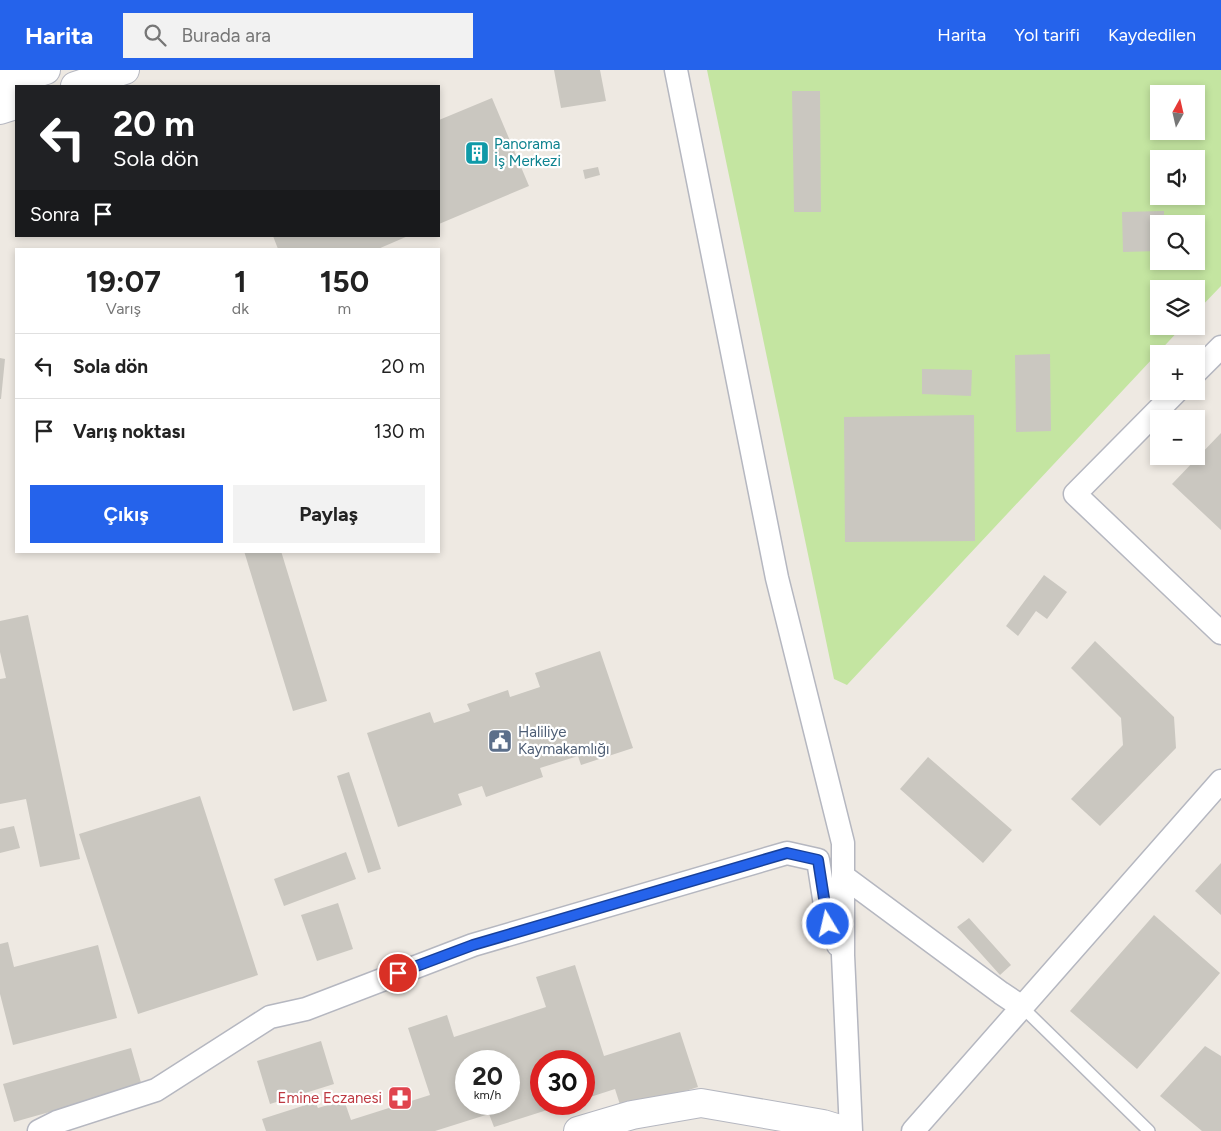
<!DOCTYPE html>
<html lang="tr">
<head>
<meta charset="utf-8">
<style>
	body { margin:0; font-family:Figtree,sans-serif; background:#f2f2f2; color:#222; height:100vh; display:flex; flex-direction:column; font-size:19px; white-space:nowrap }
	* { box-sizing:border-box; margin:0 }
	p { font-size:16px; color:#767676 }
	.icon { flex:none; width:28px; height:28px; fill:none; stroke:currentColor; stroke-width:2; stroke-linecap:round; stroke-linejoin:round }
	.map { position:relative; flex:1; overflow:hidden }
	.panel { position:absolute; left:15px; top:178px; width:425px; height:305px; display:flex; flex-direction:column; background:#fff; border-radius:0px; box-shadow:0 2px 8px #0003 }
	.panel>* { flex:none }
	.top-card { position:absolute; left:15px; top:15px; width:425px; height:152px; border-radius:0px; box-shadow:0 2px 8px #0003; background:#202124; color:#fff; overflow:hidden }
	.needle { width:32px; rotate:8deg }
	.tools { position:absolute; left:1150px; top:15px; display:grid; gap:10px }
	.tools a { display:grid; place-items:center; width:55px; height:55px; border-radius:0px; background:#fff; box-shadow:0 2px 8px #0003; font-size:25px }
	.speed { position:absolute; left:455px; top:980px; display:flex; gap:10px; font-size:25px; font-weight:700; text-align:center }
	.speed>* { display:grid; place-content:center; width:65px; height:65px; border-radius:50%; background:#fff; box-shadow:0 2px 8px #0003; line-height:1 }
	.speed small { font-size:12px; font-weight:400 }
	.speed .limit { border:8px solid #d22; background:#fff; color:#111 }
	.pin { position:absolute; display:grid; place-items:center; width:42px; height:42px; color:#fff; margin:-21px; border:2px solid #fff; border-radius:50%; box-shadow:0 1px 5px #0007 }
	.me { position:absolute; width:55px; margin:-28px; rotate:351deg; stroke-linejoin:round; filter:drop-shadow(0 0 4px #0008) }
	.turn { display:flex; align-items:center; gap:18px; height:105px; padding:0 15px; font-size:22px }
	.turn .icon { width:65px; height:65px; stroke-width:2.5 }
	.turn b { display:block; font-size:35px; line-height:42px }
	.then { display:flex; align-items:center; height:48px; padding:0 15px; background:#0003; gap:10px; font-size:19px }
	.eta { display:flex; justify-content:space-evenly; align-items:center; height:85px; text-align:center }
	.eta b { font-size:30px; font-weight:700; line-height:35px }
	.primary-button { display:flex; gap:10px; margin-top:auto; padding:10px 15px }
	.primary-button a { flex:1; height:58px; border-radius:0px; background:#2563eb; color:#fff; font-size:20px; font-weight:700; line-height:58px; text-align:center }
	.primary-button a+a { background:#f2f2f2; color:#222 }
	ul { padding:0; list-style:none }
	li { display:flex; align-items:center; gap:15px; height:65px; padding:0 15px; border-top:1px solid #e0e0e0 }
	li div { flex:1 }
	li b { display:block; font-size:19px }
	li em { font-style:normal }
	header { display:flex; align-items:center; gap:30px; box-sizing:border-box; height:70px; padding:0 25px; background:#2563eb; color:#fff }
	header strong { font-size:24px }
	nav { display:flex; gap:28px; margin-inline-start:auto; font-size:18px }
	.search { width:350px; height:45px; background:#f2f2f2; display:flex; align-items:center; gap:12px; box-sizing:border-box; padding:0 18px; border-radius:0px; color:#767676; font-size:19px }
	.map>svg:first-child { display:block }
</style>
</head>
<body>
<header>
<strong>Harita</strong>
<div class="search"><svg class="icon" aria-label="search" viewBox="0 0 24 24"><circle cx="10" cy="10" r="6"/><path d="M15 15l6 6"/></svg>Burada ara</div>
<nav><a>Harita</a><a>Yol tarifi</a><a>Kaydedilen</a></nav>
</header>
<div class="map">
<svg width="1221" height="1061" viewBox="0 0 1221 1061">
	<rect width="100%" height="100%" fill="#eee9e2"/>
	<path fill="#c4e5a1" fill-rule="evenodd" d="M 707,0 L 1221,0 L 1221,216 L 1196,242 L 1196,219 L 1159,219 L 1159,256 L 1183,256 L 847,615 L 834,609 ZM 1159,24 L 1196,24 L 1196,61 L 1159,61 ZM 1159,89 L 1196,89 L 1196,126 L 1159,126 ZM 1159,154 L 1196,154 L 1196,191 L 1159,191 Z"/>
	<path fill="#cac7c0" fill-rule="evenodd" d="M 554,0 L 600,0 L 606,31 L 561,38 Z
		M 792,21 L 820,21 L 821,142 L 794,142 Z
		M 492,28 L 529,116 L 439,154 L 439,50 Z
		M 598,97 L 600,105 L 585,109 L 583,100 Z
		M 1164,141 L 1164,154 L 1159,154 L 1159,181 L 1123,182 L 1122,142 Z
		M 273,166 L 408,166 L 378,179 L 278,179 Z
		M 1050,284 L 1051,361 L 1016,362 L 1015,285 Z
		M 0,288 L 5,289 L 1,329 L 0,329 Z
		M 922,299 L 972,300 L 971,326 L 922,324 Z
		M 974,345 L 975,471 L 845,472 L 844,347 Z
		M 1221,363 L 1221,460 L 1172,414 Z
		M 244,481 L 281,481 L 327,631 L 293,641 Z
		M 1044,505 L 1067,522 L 1047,549 L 1036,541 L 1018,566 L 1006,556 Z
		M 28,545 L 80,789 L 40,797 L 26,729 L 0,734 L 0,609 L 6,608 L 0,582 L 0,551 Z
		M 1095,571 L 1174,647 L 1176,678 L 1100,756 L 1071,729 L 1123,675 L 1121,648 L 1071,598 Z
		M 600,581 L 633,678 L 581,695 L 578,686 L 540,698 L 543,707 L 486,727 L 482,716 L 458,724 L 462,735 L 398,757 L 367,663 L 430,642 L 434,653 L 470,641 L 467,634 L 508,620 L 510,627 L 540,617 L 535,603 Z
		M 928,687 L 1012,760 L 983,793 L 900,719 Z
		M 349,702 L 381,799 L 368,803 L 337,706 Z
		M 200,726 L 258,905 L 138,944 L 79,764 Z
		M 14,756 L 20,778 L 0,783 L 0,759 Z
		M 346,782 L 356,809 L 284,836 L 274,809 Z
		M 1221,793 L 1221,845 L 1195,821 Z
		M 338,833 L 353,879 L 317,891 L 301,845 Z
		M 1154,845 L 1220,903 L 1137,999 L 1070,941 Z
		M 969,848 L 1011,895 L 1000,905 L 957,857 Z
		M 8,872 L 14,897 L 98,875 L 117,948 L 13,975 L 0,924 L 0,874 Z
		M 575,895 L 604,986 L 680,962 L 698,1017 L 622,1041 L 615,1019 L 584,1029 L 584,991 L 541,991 L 541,1034 L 566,1034 L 494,1057 L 489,1044 L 435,1061 L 266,1061 L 262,1049 L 315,1032 L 318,1038 L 344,1030 L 351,1050 L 430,1025 L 408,958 L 447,945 L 454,967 L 546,937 L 536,907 ZM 466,991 L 509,991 L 509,1034 L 466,1034 Z
		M 321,971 L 334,1014 L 270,1034 L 257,991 Z
		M 1205,976 L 1221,986 L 1221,1061 L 1202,1061 L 1160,1026 Z
		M 131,978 L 142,1016 L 14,1052 L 3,1014 Z"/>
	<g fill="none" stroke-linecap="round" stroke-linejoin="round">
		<defs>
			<path id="service" d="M 1022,937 L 1149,1061"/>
			<path id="minor" d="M 676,0 L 777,508 L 843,773 L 843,885 L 851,1061
				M 1196,302 L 1221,277
				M 1177,321 L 1075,424 L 1221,563
				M 843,806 L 1001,923 L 1022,937
				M 39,1061 L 57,1052 L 156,1020 L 270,947 L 306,939 L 473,875 L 787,783 L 818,790 L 828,854 L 838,875
				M 913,1061 L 1221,711"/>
			<path id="secondary" d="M 0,14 L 46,0
				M 75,16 L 125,0
				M 0,40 L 16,35
				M 578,1061 L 632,1045 L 701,1033 L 823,1054 L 846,1061"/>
		</defs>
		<use href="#service" stroke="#b5b7c0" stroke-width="14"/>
		<use href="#minor" stroke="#b5b7c0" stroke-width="25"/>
		<use href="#secondary" stroke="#b5b7c0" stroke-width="30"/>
		<use href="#service" stroke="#fff" stroke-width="11"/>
		<use href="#minor" stroke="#fff" stroke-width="22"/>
		<use href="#secondary" stroke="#fff" stroke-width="28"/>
	</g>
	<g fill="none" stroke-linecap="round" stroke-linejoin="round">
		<defs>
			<path id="route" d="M 398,903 L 473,875 L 787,783 L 818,790 L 828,854"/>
		</defs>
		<use href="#route" stroke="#184099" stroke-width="12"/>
		<use href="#route" stroke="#2563eb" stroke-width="9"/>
	</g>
	<defs>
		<symbol id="building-square" viewBox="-11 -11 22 22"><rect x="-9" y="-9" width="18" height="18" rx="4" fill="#0f9aa8" stroke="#fff"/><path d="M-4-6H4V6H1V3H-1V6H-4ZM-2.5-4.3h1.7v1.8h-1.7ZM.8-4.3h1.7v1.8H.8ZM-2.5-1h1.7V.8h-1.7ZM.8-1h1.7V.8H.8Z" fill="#fff"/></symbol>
		<symbol id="civic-square" viewBox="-11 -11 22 22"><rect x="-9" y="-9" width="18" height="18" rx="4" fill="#5c6f8a" stroke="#fff"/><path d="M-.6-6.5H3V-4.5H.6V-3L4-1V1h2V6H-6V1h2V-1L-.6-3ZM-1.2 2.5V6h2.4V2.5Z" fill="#fff"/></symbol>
		<symbol id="pharmacy-square" viewBox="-11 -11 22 22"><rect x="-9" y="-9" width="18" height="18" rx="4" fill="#e0444e" stroke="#fff"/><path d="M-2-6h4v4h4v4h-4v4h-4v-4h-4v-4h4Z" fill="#fff"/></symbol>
	</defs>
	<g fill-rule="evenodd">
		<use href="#building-square" x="463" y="69" width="28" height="28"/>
		<use href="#civic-square" x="486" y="657" width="28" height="28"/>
		<use href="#pharmacy-square" x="386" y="1014" width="28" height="28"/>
	</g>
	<g text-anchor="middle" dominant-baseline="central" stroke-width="4.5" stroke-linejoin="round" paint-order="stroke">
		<g font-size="15" fill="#0d838f" stroke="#fff" text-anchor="start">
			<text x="494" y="74">Panorama<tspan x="494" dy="17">İş Merkezi</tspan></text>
		</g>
		<g font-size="15" fill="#4e5e75" stroke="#fff" text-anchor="start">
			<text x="518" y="662">Haliliye<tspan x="518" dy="17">Kaymakamlığı</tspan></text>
		</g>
		<g font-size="15" fill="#be3a42" stroke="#fff" text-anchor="end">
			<text x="382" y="1028">Emine Eczanesi</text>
		</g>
	</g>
</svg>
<div class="tools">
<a><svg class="needle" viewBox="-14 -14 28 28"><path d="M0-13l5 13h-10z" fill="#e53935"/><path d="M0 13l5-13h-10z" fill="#767676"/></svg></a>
<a><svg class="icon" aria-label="sound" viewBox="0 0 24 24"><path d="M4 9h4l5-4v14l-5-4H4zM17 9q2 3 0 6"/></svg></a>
<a><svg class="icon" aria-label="search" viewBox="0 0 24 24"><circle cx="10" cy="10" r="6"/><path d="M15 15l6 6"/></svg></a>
<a><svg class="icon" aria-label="layers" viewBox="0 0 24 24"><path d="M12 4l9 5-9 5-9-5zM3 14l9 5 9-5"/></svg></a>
<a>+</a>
<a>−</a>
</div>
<div class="speed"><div>20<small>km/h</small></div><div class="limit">30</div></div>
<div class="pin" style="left:398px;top:903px;background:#d93025"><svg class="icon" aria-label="arrive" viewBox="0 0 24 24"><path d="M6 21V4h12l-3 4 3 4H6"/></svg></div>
<svg class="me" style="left:828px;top:854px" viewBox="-20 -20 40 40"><circle r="17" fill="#2563eb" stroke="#fff" stroke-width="3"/><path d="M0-11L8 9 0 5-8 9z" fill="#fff"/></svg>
<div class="top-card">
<div class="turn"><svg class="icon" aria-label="left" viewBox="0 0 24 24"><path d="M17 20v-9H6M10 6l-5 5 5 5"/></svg><div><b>20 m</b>Sola dön</div></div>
<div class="then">Sonra<svg class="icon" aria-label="arrive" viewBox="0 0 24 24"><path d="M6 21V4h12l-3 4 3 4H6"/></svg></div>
</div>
<section class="panel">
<div class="eta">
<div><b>19:07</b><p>Varış</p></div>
<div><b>1</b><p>dk</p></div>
<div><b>150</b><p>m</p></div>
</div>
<ul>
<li><svg class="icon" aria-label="left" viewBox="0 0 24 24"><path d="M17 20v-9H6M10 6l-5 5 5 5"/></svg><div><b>Sola dön</b></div><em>20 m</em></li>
<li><svg class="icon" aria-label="arrive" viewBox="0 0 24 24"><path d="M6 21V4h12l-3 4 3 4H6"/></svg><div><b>Varış noktası</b></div><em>130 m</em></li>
</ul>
<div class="primary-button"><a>Çıkış</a><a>Paylaş</a></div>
</section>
</div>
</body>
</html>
